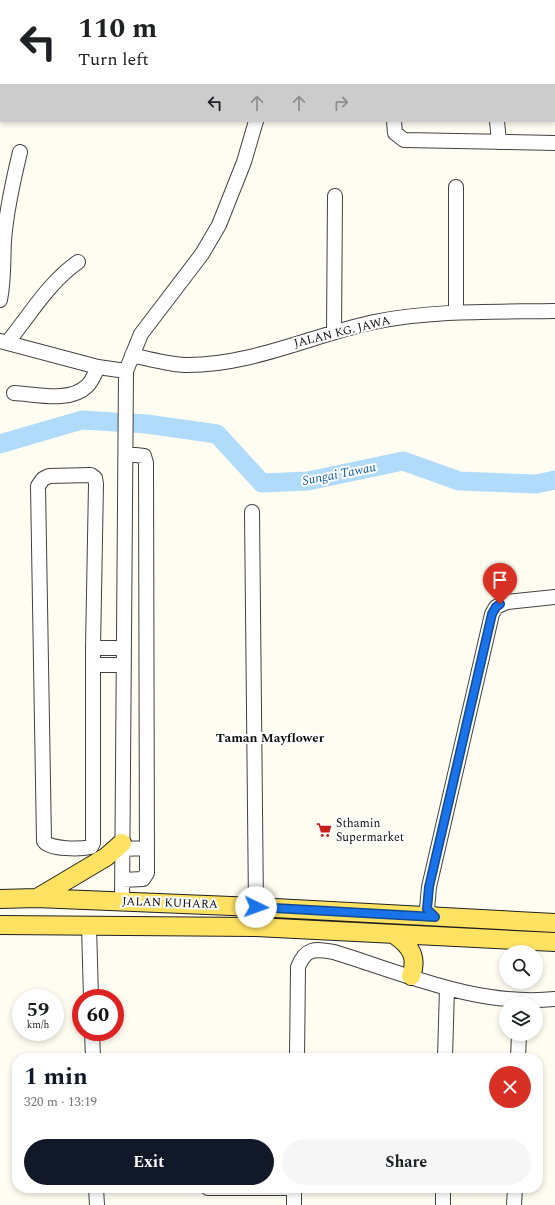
<!DOCTYPE html>
<html lang="en">
<head>
<meta charset="utf-8">
<style>
	body { margin:0; font-family:Spectral,serif; background:#f6f6f6; color:#202124; height:100vh; display:flex; flex-direction:column; font-size:15px; white-space:nowrap }
	* { box-sizing:border-box; margin:0 }
	p { font-size:13px; color:#757577 }
	.icon { flex:none; width:22px; height:22px; fill:none; stroke:currentColor; stroke-width:2; stroke-linecap:round; stroke-linejoin:round }
	.map { position:relative; flex:1; overflow:hidden }
	.drawer { position:absolute; left:12px; top:1053px; width:531px; height:140px; display:flex; flex-direction:column; background:#fff; border-radius:16px; box-shadow:0 2px 6px #0003 }
	.drawer>* { flex:none }
	.guide { position:absolute; left:0px; top:0px; width:555px; height:122px; box-shadow:0 2px 6px #0003; background:#fff; color:#202124; overflow:hidden }
	.buttons { position:absolute; left:499px; top:945px; display:grid; gap:8px }
	.buttons a { display:grid; place-items:center; width:44px; height:44px; border-radius:50%; background:#fff; box-shadow:0 2px 6px #0003; font-size:20px }
	.speed { position:absolute; left:12px; top:989px; display:flex; gap:8px; font-size:20px; font-weight:700; text-align:center }
	.speed>* { display:grid; place-content:center; width:52px; height:52px; border-radius:50%; background:#fff; box-shadow:0 2px 6px #0003; line-height:1 }
	.speed small { font-size:10px; font-weight:400 }
	.speed .limit { border:6px solid #d22; background:#fff; color:#111 }
	.pin { position:absolute; display:grid; place-items:center; width:34px; height:34px; color:#fff; margin:-41px -17px; border-radius:50% 50% 50% 0; rotate:-45deg; box-shadow:0 0 4px #0007 }
	.pin .icon { rotate:45deg }
	.me { position:absolute; width:44px; margin:-22px; rotate:93deg; stroke-linejoin:round; filter:drop-shadow(0 0 3px #0008) }
	.turn { display:flex; align-items:center; gap:14px; height:84px; padding:0 12px; font-size:18px }
	.turn .icon { width:52px; height:52px; stroke-width:2.5 }
	.turn b { display:block; font-size:28px; line-height:34px }
	.lanes { display:flex; align-items:center; height:38px; padding:0 12px; background:#0003; justify-content:center; gap:20px; direction:ltr }
	.lanes .off { opacity:.35 }
	.round { display:grid; place-items:center; flex:none; width:42px; height:42px; border-radius:21px; background:#f6f6f6 }
	.summary { display:flex; align-items:center; justify-content:space-between; height:68px; padding:0 12px }
	h1 { font-size:24px; font-weight:700; line-height:30px; color:#111827 }
	.action { display:flex; gap:8px; margin-top:auto; padding:8px 12px }
	.action a { flex:1; height:46px; border-radius:24px; background:#111827; color:#fff; font-size:16px; font-weight:700; line-height:46px; text-align:center }
	.action a+a { background:#f6f6f6; color:#202124 }
	.map>svg:first-child { display:block }
</style>
</head>
<body>
<div class="map">
<svg width="555" height="1205" viewBox="0 0 555 1205">
	<rect width="100%" height="100%" fill="#fffdf1"/>
	<g fill="none" stroke-linecap="round" stroke-linejoin="round">
		<path stroke="#b1dbfb" stroke-width="19" d="M 0,444 L 82,420 L 147,424 L 217,434 L 262,483 L 308,481 L 403,461 L 459,481 L 536,484 L 555,480"/>
		<defs>
			<path id="minor" d="M 48,0 L 55,1
				M 85,0 L 86,1
				M 486,0 L 486,1
				M 71,1 L 72,0
				M 306,1 L 306,0
				M 394,121 L 395,133 L 404,140 L 555,143
				M 497,121 L 499,142
				M 0,300 C 4,280 3,261 4,241 C 6,211 13,181 20,152
				M 456,312 L 456,187
				M 334,332 L 335,196
				M 0,341 L 98,367 L 126,371
				M 7,343 C 29,316 49,282 78,262
				M 132,355 C 149,359 167,364 185,365 C 250,366 312,335 374,322 C 433,310 495,312 555,311
				M 14,393 C 36,394 70,403 87,386 C 92,382 95,373 98,367
				M 91,475 L 95,478 L 96,484 L 93,648 L 93,843 L 91,847 C 81,849 50,850 44,841 L 38,486 L 43,479 L 49,476 Z
				M 252,512 L 256,907
				M 93,648 L 124,648
				M 93,665 L 124,665
				M 122,849 L 147,848
				M 122,880 L 143,879 L 147,873 L 146,463 L 144,456 L 127,454
				M 122,901 L 126,371 L 141,334 L 202,254 L 219,225 L 244,162 L 256,121
				M 435,917 L 427,909 L 429,887 L 492,614 L 496,607 L 507,602 L 555,597
				M 89,926 L 91,998
				M 92,1032 L 93,1058
				M 297,1058 L 298,967 C 306,947 315,949 334,952 C 405,974 479,1007 555,999
				M 445,1058 L 447,988
				M 518,1058 L 519,1034
				M 96,1188 L 97,1205
				M 208,1188 L 294,1188
				M 294,1205 L 294,1188
				M 443,1205 L 443,1188
				M 514,1205 L 515,1188"/>
			<path id="major" d="M 37,898 L 106,857 L 122,843
				M 0,899 L 36,898 L 256,907 L 555,923
				M 0,925 L 256,927 L 555,942
				M 395,935 C 411,946 418,958 411,976"/>
		</defs>
		<use href="#minor" stroke="#424242" stroke-width="16"/>
		<use href="#major" stroke="#202020" stroke-width="20"/>
		<use href="#minor" stroke="#fff" stroke-width="14"/>
		<use href="#major" stroke="#ffe261" stroke-width="18"/>
	</g>
	<g fill="none" stroke-linecap="round" stroke-linejoin="round">
		<defs>
			<path id="route" d="M 256,907 L 435,917 L 427,909 L 429,887 L 492,614 L 496,607 L 500,604"/>
		</defs>
		<use href="#route" stroke="#114b97" stroke-width="10"/>
		<use href="#route" stroke="#1a73e8" stroke-width="7"/>
	</g>
	<defs>
		<symbol id="supermarket-bare" viewBox="-9 -9 18 18"><path d="M-6-5.5h2.5l.6 2H6L4.5 2H-2.5L-4.4-4H-6ZM-1.5 3.2a1.3 1.3 0 1 0 .1 0ZM3 3.2a1.3 1.3 0 1 0 .1 0Z" fill="#cb1e1b" stroke="#fff" stroke-width="2.5" paint-order="stroke"/></symbol>
	</defs>
	<g fill-rule="evenodd">
		<use href="#supermarket-bare" x="313" y="819" width="22" height="22"/>
	</g>
	<g text-anchor="middle" dominant-baseline="central" stroke-width="4" stroke-linejoin="round" paint-order="stroke">
		<g font-size="12" fill="#0f0f0f" stroke="#fff">
			<text transform="translate(342 332) rotate(-14)">JALAN KG. JAWA</text>
			<text transform="translate(170 903) rotate(2)">JALAN KUHARA</text>
		</g>
		<g font-size="12" fill="#0f0f0f" stroke="#fff" text-anchor="start">
			<text x="336" y="823">Sthamin<tspan x="336" dy="14">Supermarket</tspan></text>
		</g>
		<g font-size="13" font-style="italic" fill="#0d5dab" stroke="#fff">
			<text transform="translate(339 474) rotate(-11)">Sungai Tawau</text>
		</g>
		<g font-size="13" font-weight="bold" fill="#0f0f0f" stroke="#fff">
			<text x="270" y="738">Taman Mayflower</text>
		</g>
	</g>
</svg>
<div class="buttons">
<a><svg class="icon" aria-label="search" viewBox="0 0 24 24"><circle cx="10" cy="10" r="6"/><path d="M15 15l6 6"/></svg></a>
<a><svg class="icon" aria-label="layers" viewBox="0 0 24 24"><path d="M12 4l9 5-9 5-9-5zM3 14l9 5 9-5"/></svg></a>
</div>
<div class="speed"><div>59<small>km/h</small></div><div class="limit">60</div></div>
<div class="pin" style="left:500px;top:604px;background:#d93025"><svg class="icon" aria-label="arrive" viewBox="0 0 24 24"><path d="M6 21V4h12l-3 4 3 4H6"/></svg></div>
<svg class="me" style="left:256px;top:907px" viewBox="-20 -20 40 40"><circle r="19" fill="#fff"/><path d="M0-13L10 11 0 6-10 11z" fill="#1a73e8"/></svg>
<div class="guide">
<div class="turn"><svg class="icon" aria-label="left" viewBox="0 0 24 24"><path d="M17 20v-9H6M10 6l-5 5 5 5"/></svg><div><b>110 m</b>Turn left</div></div>
<div class="lanes"><svg class="icon" aria-label="left" viewBox="0 0 24 24"><path d="M17 20v-9H6M10 6l-5 5 5 5"/></svg><svg class="icon off" aria-label="ahead" viewBox="0 0 24 24"><path d="M12 20V5M6 11l6-6 6 6"/></svg><svg class="icon off" aria-label="ahead" viewBox="0 0 24 24"><path d="M12 20V5M6 11l6-6 6 6"/></svg><svg class="icon off" aria-label="right" viewBox="0 0 24 24"><path d="M7 20v-9h11M14 6l5 5-5 5"/></svg></div>
</div>
<section class="drawer">
<div class="summary"><div><h1>1 min</h1><p>320 m · 13:19</p></div><a class="round" style="background:#d93025;color:#fff"><svg class="icon" aria-label="close" viewBox="0 0 24 24"><path d="M6 6l12 12M18 6L6 18"/></svg></a></div>
<div class="action"><a>Exit</a><a>Share</a></div>
</section>
</div>
</body>
</html>
